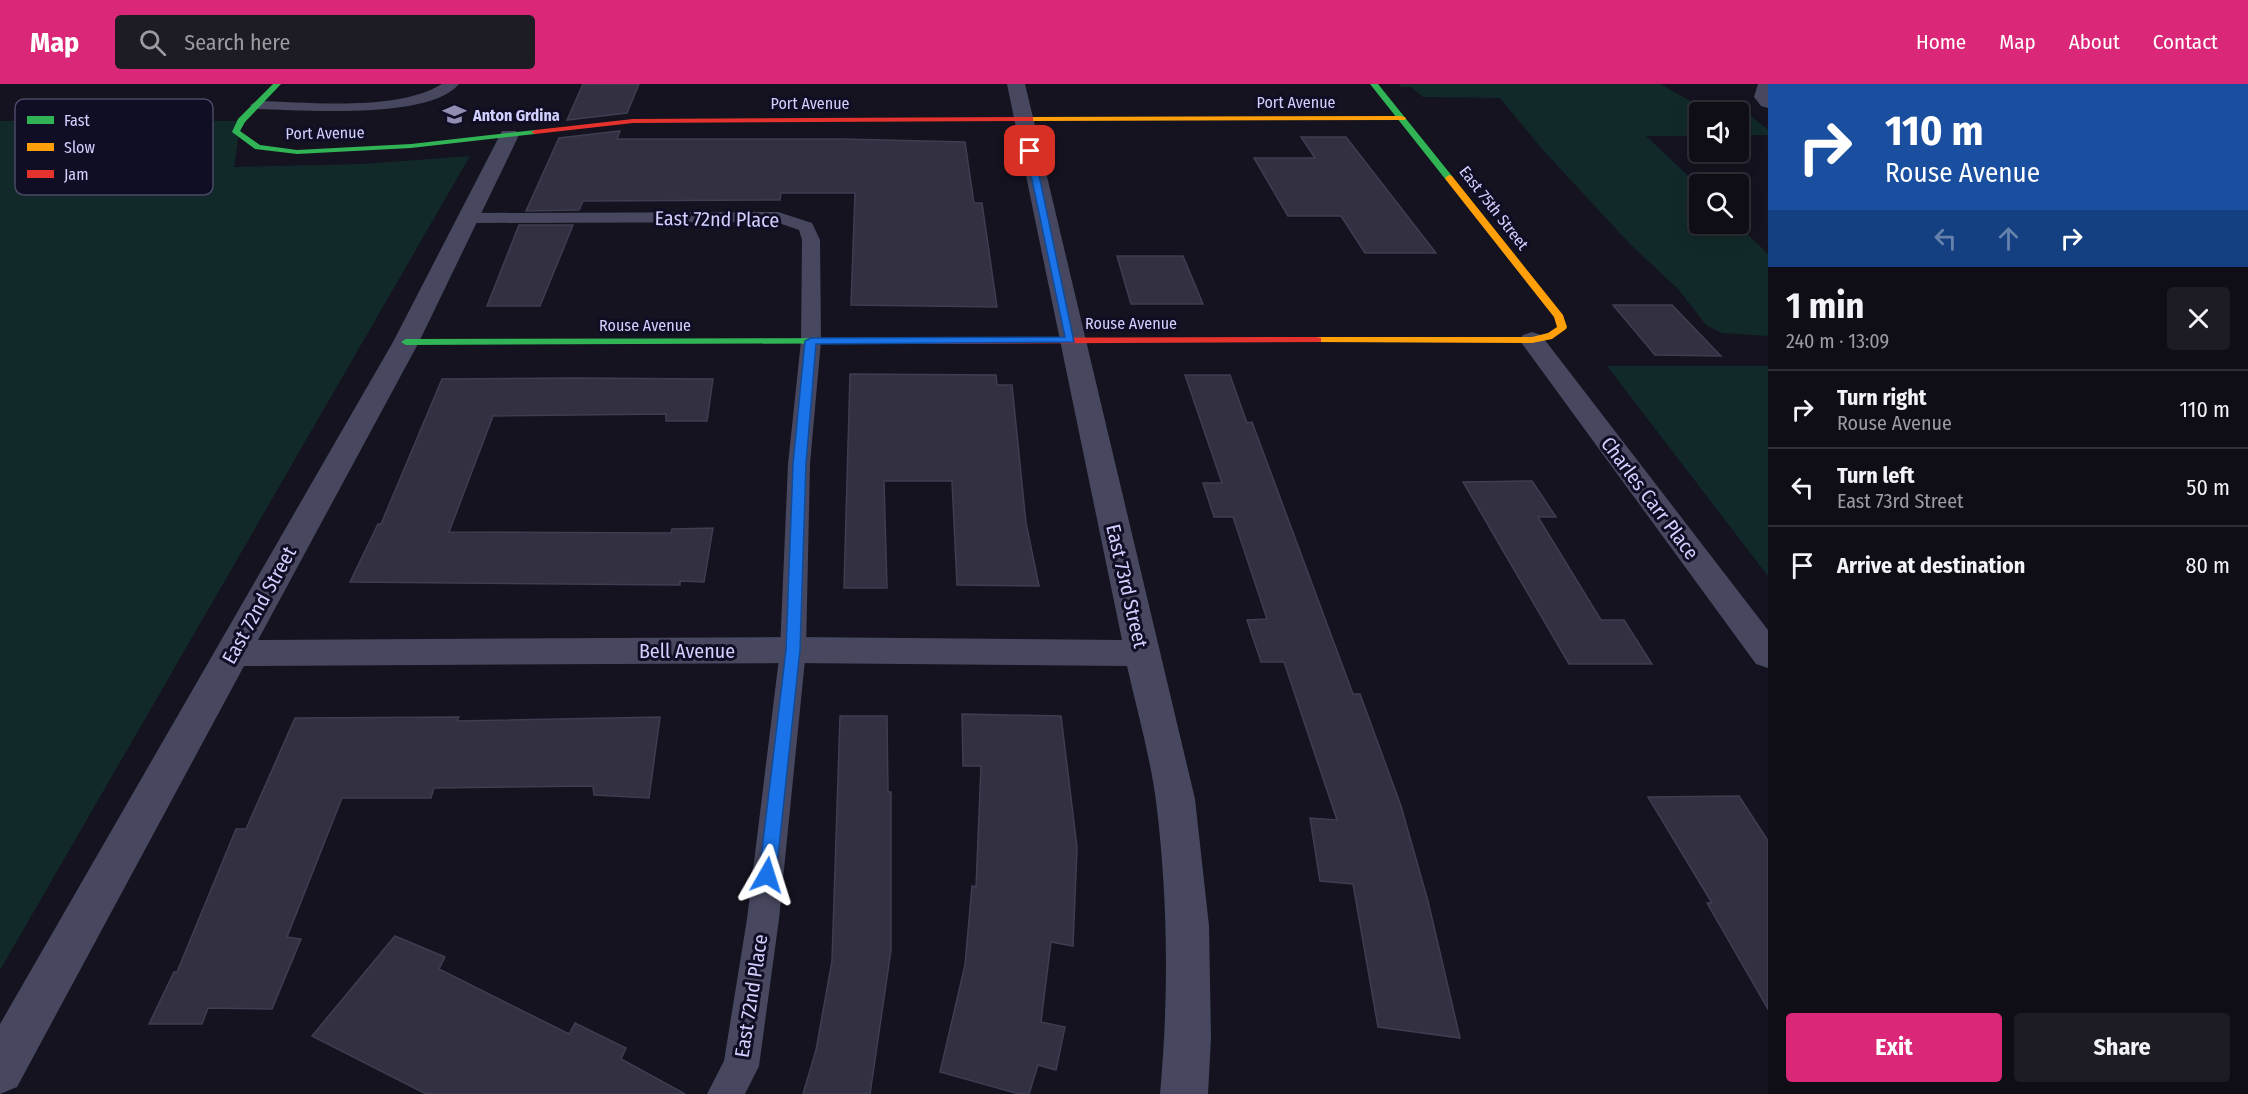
<!DOCTYPE html>
<html lang="en">
<head>
<meta charset="utf-8">
<style>
	body { margin:0; font-family:"Fira Sans Condensed",sans-serif; background:#1d1c24; color:#f1f3f6; height:100vh; display:flex; flex-direction:column; font-size:22px; white-space:nowrap }
	* { box-sizing:border-box; margin:0 }
	p { font-size:20px; color:#9b9ca1 }
	.icon { flex:none; width:33px; height:33px; fill:none; stroke:currentColor; stroke-width:2; stroke-linecap:round; stroke-linejoin:round }
	.map { position:relative; flex:1; overflow:hidden }
	.panel { display:flex; flex-direction:column; background:#0f0e17; width:480px }
	.panel>* { flex:none }
	.hud { background:#1a4fa0; color:#fff; overflow:hidden }
	.tools { position:absolute; left:1689px; top:18px; display:grid; gap:12px }
	.tools a { display:grid; place-items:center; width:60px; height:60px; border-radius:6px; background:#0f0e17; box-shadow:0 3px 15px #0003,0 0 0 2px #2f2e36; font-size:30px }
	.pin { position:absolute; display:grid; place-items:center; width:51px; height:51px; color:#fff; margin:-26px; border-radius:12px; box-shadow:0 3px 9px #0006 }
	.me { position:absolute; width:66px; margin:-33px; rotate:6deg; stroke-linejoin:round; filter:drop-shadow(0 0 4px #0008) }
	.turn { display:flex; align-items:center; gap:21px; height:126px; padding:0 18px; font-size:27px }
	.turn .icon { width:78px; height:78px; stroke-width:2.5 }
	.turn b { display:block; font-size:42px; line-height:51px }
	.lanes { display:flex; align-items:center; height:57px; padding:0 18px; background:#0003; justify-content:center; gap:30px; direction:ltr }
	.lanes .off { opacity:.35 }
	.round { display:grid; place-items:center; flex:none; width:63px; height:63px; border-radius:6px; background:#1d1c24 }
	.overview { display:flex; align-items:center; justify-content:space-between; height:102px; padding:0 18px }
	h1 { font-size:36px; font-weight:700; line-height:45px }
	.primary-button { display:flex; gap:12px; margin-top:auto; padding:12px 18px }
	.primary-button a { flex:1; height:69px; border-radius:6px; background:#db2777; color:#fff; font-size:24px; font-weight:700; line-height:69px; text-align:center }
	.primary-button a+a { background:#1d1c24; color:#f1f3f6 }
	ul { padding:0; list-style:none }
	li { display:flex; align-items:center; gap:18px; height:78px; padding:0 18px; border-top:2px solid #2f2e36 }
	li div { flex:1 }
	li b { display:block; font-size:22px }
	li em { font-style:normal }
	header { display:flex; align-items:center; gap:36px; box-sizing:border-box; height:84px; padding:0 30px; background:#db2777; color:#fff }
	header strong { font-size:28px }
	nav { display:flex; gap:33px; margin-inline-start:auto; font-size:21px }
	.search { width:420px; height:54px; background:#1d1c24; display:flex; align-items:center; gap:15px; box-sizing:border-box; padding:0 21px; border-radius:6px; color:#9b9ca1; font-size:22px }
	main { display:flex; flex:1; min-height:0 }
	.map>svg:first-child { display:block }
</style>
</head>
<body>
<header>
<strong>Map</strong>
<div class="search"><svg class="icon" aria-label="search" viewBox="0 0 24 24"><circle cx="10" cy="10" r="6"/><path d="M15 15l6 6"/></svg>Search here</div>
<nav><a>Home</a><a>Map</a><a>About</a><a>Contact</a></nav>
</header>
<main>
<div class="map">
<svg width="1768" height="1010" viewBox="0 0 1768 1010">
	<rect width="100%" height="100%" fill="#14131f"/>
	<path fill="#112a29" d="M 1399,0 L 1660,0 L 1696,20 L 1721,20 L 1751,32 L 1768,46 L 1768,51 L 1739,51 L 1738,28 L 1700,28 L 1699,52 L 1646,52 L 1699,102 L 1700,140 L 1737,140 L 1768,170 L 1768,252 L 1722,249 L 1706,241 L 1679,206 L 1630,160 L 1543,66 L 1500,14 L 1423,13 L 1411,3 L 1401,3 Z
		M 0,37 L 241,37 L 234,83 L 363,80 L 470,72 L 0,886 Z
		M 1607,282 L 1768,282 L 1768,492 Z"/>
	<path fill="#323041" stroke="#3f3d52" stroke-width="1.5" d="M 583,0 L 639,0 L 627,29 L 567,36 Z
		M 620,47 L 617,55 L 843,55 L 965,58 L 974,119 L 982,119 L 997,223 L 851,221 L 855,109 L 781,109 L 780,116 L 583,117 L 579,126 L 526,127 L 559,54 Z
		M 1301,53 L 1346,53 L 1436,169 L 1365,169 L 1341,132 L 1288,132 L 1254,74 L 1315,74 Z
		M 519,141 L 573,141 L 540,222 L 487,222 Z
		M 1117,172 L 1183,172 L 1203,220 L 1131,220 Z
		M 1613,221 L 1672,221 L 1721,272 L 1655,271 Z
		M 850,290 L 996,291 L 997,301 L 1012,301 L 1026,439 L 1039,502 L 957,501 L 952,397 L 884,397 L 887,504 L 844,504 Z
		M 1185,291 L 1230,291 L 1247,339 L 1252,338 L 1353,610 L 1360,610 L 1401,722 L 1428,817 L 1460,954 L 1378,943 L 1353,800 L 1320,797 L 1310,734 L 1337,736 L 1284,578 L 1261,578 L 1247,536 L 1267,535 L 1233,433 L 1214,433 L 1203,399 L 1222,399 Z
		M 573,294 L 713,295 L 707,337 L 666,337 L 666,330 L 493,332 L 449,448 L 671,449 L 672,445 L 713,444 L 704,498 L 680,497 L 680,501 L 350,498 L 378,440 L 381,440 L 442,295 Z
		M 1532,397 L 1556,433 L 1538,433 L 1601,536 L 1624,536 L 1652,580 L 1569,580 L 1463,398 Z
		M 962,630 L 1061,632 L 1077,763 L 1073,862 L 1051,858 L 1041,938 L 1065,943 L 1056,986 L 1038,981 L 1029,1010 L 1019,1010 L 940,988 L 965,881 L 972,802 L 976,803 L 981,682 L 963,682 Z
		M 840,632 L 887,632 L 888,708 L 891,708 L 891,866 L 870,1010 L 803,1010 L 816,966 L 832,877 Z
		M 459,633 L 457,637 L 660,633 L 649,714 L 594,711 L 593,702 L 434,704 L 431,714 L 342,714 L 287,853 L 301,855 L 272,925 L 208,924 L 202,940 L 149,940 L 174,888 L 177,888 L 236,745 L 246,745 L 295,634 Z
		M 1739,712 L 1768,757 L 1768,925 L 1707,819 L 1712,819 L 1648,713 Z
		M 395,852 L 445,873 L 439,885 L 569,950 L 575,939 L 626,964 L 621,975 L 685,1010 L 426,1010 L 312,952 Z"/>
	<g fill="none" stroke-linecap="round" stroke-linejoin="round">
		<path fill="#474860" fill-rule="evenodd" d="M 442,0 L 459,0 C 430,36 302,26 257,25 L 250,21 L 257,17 C 310,18 396,28 442,0 Z
			M 778,128 L 812,139 L 820,156 L 821,257 L 810,380 L 806,566 L 779,835 L 759,982 L 745,1010 L 707,1010 L 724,977 L 747,835 L 780,566 L 788,380 L 801,257 L 802,156 L 799,146 L 776,138 L 470,139 L 461,134 L 470,129 Z"/>
		<path fill="#474860" fill-rule="evenodd" d="M 1007,0 L 1025,0 L 1195,715 L 1209,842 L 1211,954 L 1208,1010 L 1160,1010 C 1169,912 1168,814 1156,717 C 1150,672 1137,626 1127,582 L 793,579 L 244,582 L 17,1003 L 0,1010 L 0,940 L 393,258 L 502,47 L 516,47 L 519,51 L 419,258 L 258,556 L 793,553 L 1122,556 Z
			M 1758,0 L 1768,0 L 1768,24 L 1761,22 L 1754,13 Z
			M 1532,248 L 1541,251 L 1768,546 L 1768,584 L 1756,580 L 1523,261 L 1519,256 L 1523,251 Z"/>
		<path fill="#30b455" fill-rule="evenodd" d="M 273,0 L 281,0 L 245,38 L 240,47 L 260,61 L 297,66 L 411,60 L 535,46 L 539,48 L 535,50 L 411,64 L 297,70 L 255,65 L 232,48 L 238,35 Z
			M 1370,0 L 1378,0 L 1452,92 L 1452,96 L 1446,96 Z
			M 922,254 L 926,255 L 926,259 L 406,261 L 401,258 L 406,255 Z"/>
		<path fill="#ff9f0a" fill-rule="evenodd" d="M 1402,32 L 1406,34 L 1405,36 L 1030,37 L 1026,35 L 1030,33 Z
			M 1449,91 L 1452,92 L 1563,231 L 1567,243 L 1566,245 L 1552,255 L 1532,259 L 1313,258 L 1313,254 L 1317,253 L 1532,253 L 1548,249 L 1557,243 L 1554,233 L 1446,96 L 1445,94 Z"/>
		<path fill="#e5322d" fill-rule="evenodd" d="M 1030,33 L 1033,33 L 1033,37 L 633,39 L 535,50 L 531,48 L 535,46 L 633,35 Z
			M 1317,253 L 1321,254 L 1321,258 L 922,260 L 917,257 L 922,254 Z"/>
	</g>
	<path fill="#1a73e8" stroke="#114b97" stroke-width="1.5" d="M 1030,64 L 1034,67 L 1074,258 L 816,260 L 806,380 L 800,566 L 776,791 L 773,796 L 767,799 L 761,796 L 759,791 L 786,566 L 793,380 L 805,257 L 811,254 L 1065,253 L 1026,67 Z"/>
	<defs>
		<symbol id="school-bare" viewBox="-9 -9 18 18"><path d="M0-5L7-2L0 1L-7-2ZM-4 1L0 2.5L4 1V4Q0 6-4 4Z" fill="#908eb1" stroke="#100e24" stroke-width="2.5" paint-order="stroke"/></symbol>
	</defs>
	<g fill-rule="evenodd">
		<use href="#school-bare" x="438" y="14" width="33" height="33"/>
	</g>
	<g text-anchor="middle" dominant-baseline="central" stroke-width="6" stroke-linejoin="round" paint-order="stroke">
		<g font-size="16" fill="#d2d0ff" stroke="#100e24">
			<text x="1296" y="18">Port Avenue</text>
			<text x="810" y="19">Port Avenue</text>
			<text transform="translate(325 49) rotate(-1)">Port Avenue</text>
			<text transform="translate(1494 124) rotate(52)">East 75th Street</text>
			<text x="1131" y="239">Rouse Avenue</text>
			<text x="645" y="241">Rouse Avenue</text>
		</g>
		<g font-size="16" font-weight="bold" fill="#d2d0ff" stroke="#100e24" text-anchor="start">
			<text x="473" y="31">Anton Grdina</text>
		</g>
		<g font-size="20" fill="#d2d0ff" stroke="#100e24">
			<text transform="translate(717 135) rotate(1)">East 72nd Place</text>
			<text transform="translate(1650 414) rotate(53)">Charles Carr Place</text>
			<text transform="translate(1127 502) rotate(77)">East 73rd Street</text>
			<text transform="translate(259 521) rotate(-61)">East 72nd Street</text>
			<text x="687" y="567">Bell Avenue</text>
			<text transform="translate(751 912) rotate(-81)">East 72nd Place</text>
		</g>
	</g>
	<rect x="15" y="15" width="198" height="96" rx="9" fill="#100e24" stroke="#4a4866" stroke-width="1.5"/>
	<rect x="27" y="32" width="27" height="8" fill="#30b455"/>
	<rect x="27" y="59" width="27" height="8" fill="#ff9f0a"/>
	<rect x="27" y="86" width="27" height="8" fill="#e5322d"/>
	<g font-size="16" fill="#d2d0ff">
		<text x="64" y="42">Fast</text>
		<text x="64" y="69">Slow</text>
		<text x="64" y="96">Jam</text>
	</g>
</svg>
<div class="tools">
<a><svg class="icon" aria-label="sound" viewBox="0 0 24 24"><path d="M4 9h4l5-4v14l-5-4H4zM17 9q2 3 0 6"/></svg></a>
<a><svg class="icon" aria-label="search" viewBox="0 0 24 24"><circle cx="10" cy="10" r="6"/><path d="M15 15l6 6"/></svg></a>
</div>
<div class="pin" style="left:1030px;top:67px;background:#d93025"><svg class="icon" aria-label="arrive" viewBox="0 0 24 24"><path d="M6 21V4h12l-3 4 3 4H6"/></svg></div>
<svg class="me" style="left:767px;top:791px" viewBox="-20 -20 40 40"><path d="M0-17L14 15 0 8-14 15z" fill="#1a73e8" stroke="#fff" stroke-width="4"/></svg>
</div>
<section class="panel">
<div class="hud">
<div class="turn"><svg class="icon" aria-label="right" viewBox="0 0 24 24"><path d="M7 20v-9h11M14 6l5 5-5 5"/></svg><div><b>110 m</b>Rouse Avenue</div></div>
<div class="lanes"><svg class="icon off" aria-label="left" viewBox="0 0 24 24"><path d="M17 20v-9H6M10 6l-5 5 5 5"/></svg><svg class="icon off" aria-label="ahead" viewBox="0 0 24 24"><path d="M12 20V5M6 11l6-6 6 6"/></svg><svg class="icon" aria-label="right" viewBox="0 0 24 24"><path d="M7 20v-9h11M14 6l5 5-5 5"/></svg></div>
</div>
<div class="overview"><div><h1>1 min</h1><p>240 m · 13:09</p></div><a class="round"><svg class="icon" aria-label="close" viewBox="0 0 24 24"><path d="M6 6l12 12M18 6L6 18"/></svg></a></div>
<ul>
<li><svg class="icon" aria-label="right" viewBox="0 0 24 24"><path d="M7 20v-9h11M14 6l5 5-5 5"/></svg><div><b>Turn right</b><p>Rouse Avenue</p></div><em>110 m</em></li>
<li><svg class="icon" aria-label="left" viewBox="0 0 24 24"><path d="M17 20v-9H6M10 6l-5 5 5 5"/></svg><div><b>Turn left</b><p>East 73rd Street</p></div><em>50 m</em></li>
<li><svg class="icon" aria-label="arrive" viewBox="0 0 24 24"><path d="M6 21V4h12l-3 4 3 4H6"/></svg><div><b>Arrive at destination</b></div><em>80 m</em></li>
</ul>
<div class="primary-button"><a>Exit</a><a>Share</a></div>
</section>
</main>
</body>
</html>
